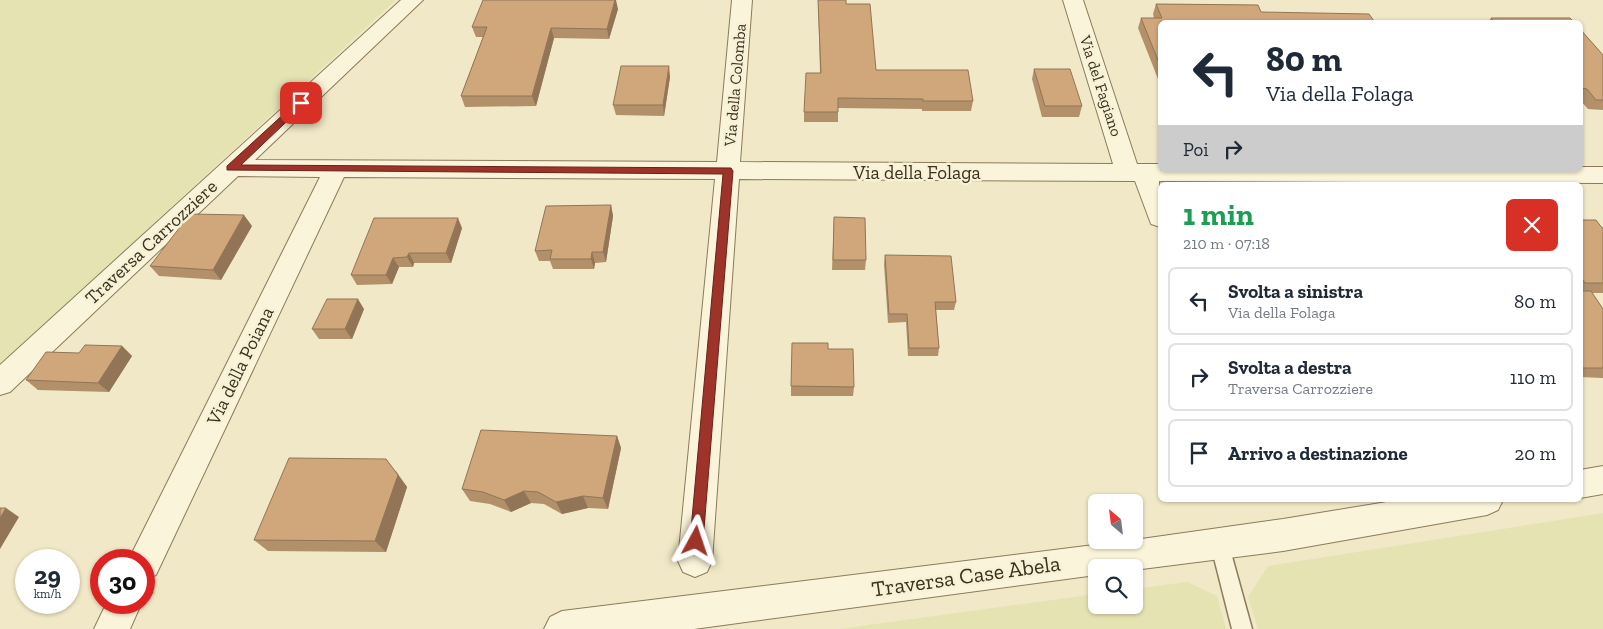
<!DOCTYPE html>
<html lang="it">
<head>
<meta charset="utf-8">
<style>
	body { margin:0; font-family:"Zilla Slab",serif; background:#f2f2f3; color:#1f2937; height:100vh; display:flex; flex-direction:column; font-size:19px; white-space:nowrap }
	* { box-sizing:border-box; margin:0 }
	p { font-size:16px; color:#747a83 }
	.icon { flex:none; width:28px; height:28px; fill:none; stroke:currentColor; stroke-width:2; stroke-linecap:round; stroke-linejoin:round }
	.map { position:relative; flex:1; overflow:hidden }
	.sheet { position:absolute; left:1158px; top:182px; width:425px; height:320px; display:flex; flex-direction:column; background:#fff; border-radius:8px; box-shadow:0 1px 4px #0004 }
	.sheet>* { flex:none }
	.banner { position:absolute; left:1158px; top:20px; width:425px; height:152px; border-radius:8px; box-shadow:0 1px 4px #0004; background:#fff; color:#1f2937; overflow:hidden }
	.needle { width:32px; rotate:332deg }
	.buttons { position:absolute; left:1088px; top:494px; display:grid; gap:10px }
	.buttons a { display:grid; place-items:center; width:55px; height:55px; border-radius:8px; background:#fff; box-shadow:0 1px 4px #0004; font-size:25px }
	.speed { position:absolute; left:15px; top:549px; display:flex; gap:10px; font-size:25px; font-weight:700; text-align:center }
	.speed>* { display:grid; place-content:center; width:65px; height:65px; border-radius:50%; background:#fff; box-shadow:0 1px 4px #0004; line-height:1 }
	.speed small { font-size:12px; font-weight:400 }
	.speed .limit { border:8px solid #d22; background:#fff; color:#111 }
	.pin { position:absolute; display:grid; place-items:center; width:42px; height:42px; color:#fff; margin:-21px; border-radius:10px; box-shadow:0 2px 8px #0006 }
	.me { position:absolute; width:55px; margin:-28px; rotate:5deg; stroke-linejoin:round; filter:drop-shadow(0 0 4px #0008) }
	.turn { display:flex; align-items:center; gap:18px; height:105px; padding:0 25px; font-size:22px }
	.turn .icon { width:65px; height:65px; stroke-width:2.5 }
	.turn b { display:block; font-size:35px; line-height:42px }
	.then { display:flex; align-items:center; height:48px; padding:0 25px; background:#0003; gap:10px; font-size:19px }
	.round { display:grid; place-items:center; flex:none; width:52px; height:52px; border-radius:8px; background:#f2f2f3 }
	.summary { display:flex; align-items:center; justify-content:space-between; height:85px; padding:0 25px }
	h1 { font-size:30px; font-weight:800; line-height:38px; color:#1e9e55 }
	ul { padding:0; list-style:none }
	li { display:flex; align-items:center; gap:15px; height:68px; margin:0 10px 8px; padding:0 15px; border:2px solid #e0e1e3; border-radius:8px }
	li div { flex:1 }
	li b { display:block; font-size:19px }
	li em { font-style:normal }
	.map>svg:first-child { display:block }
</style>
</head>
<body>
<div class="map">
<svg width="1603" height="629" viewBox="0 0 1603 629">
	<rect width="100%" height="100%" fill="#f0e8c6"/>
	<path fill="#e6e3b3" d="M 0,0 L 396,0 L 0,365 Z
		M 1603,513 L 1603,629 L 1258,629 L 1248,597 L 1268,566 Z
		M 1187,582 L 1217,596 L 1226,629 L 839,629 L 1096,594 L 1096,605 L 1134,605 L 1134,589 Z"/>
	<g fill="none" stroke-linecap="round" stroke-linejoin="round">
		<defs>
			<path id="service" d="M 1219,533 L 1225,536 L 1228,542 L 1252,629 L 1232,629 L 1210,542 L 1213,536 Z"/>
			<path id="minor" d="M 401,0 L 423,0 L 255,160 L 717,162 L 732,0 L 752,0 L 740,162 L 1113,164 L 1063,0 L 1083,0 L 1137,164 L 1160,164 L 1160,170 L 1580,170 L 1580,167 L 1603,167 L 1603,183 L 1159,181 L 1160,227 L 1151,224 L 1135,181 L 739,179 L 712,561 L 707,572 L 695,577 L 683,572 L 678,561 L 715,179 L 344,177 L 156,575 L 144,580 L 144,560 L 129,560 L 132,553 L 320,177 L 238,176 L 10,392 L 0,395 L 0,365 Z
				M 107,602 L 142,602 L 130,629 L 94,629 Z"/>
			<path id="tertiary" d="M 1603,466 L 1603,494 L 1580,498 L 1580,470 Z
				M 1399,500 L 1503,500 L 1498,510 L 1487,515 L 1283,551 L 1134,570 L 1134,568 L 1096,568 L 1096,575 L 694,629 L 544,629 L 550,617 L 562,611 L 1134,540 L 1283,519 Z"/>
		</defs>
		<use href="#service" stroke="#8c7a5b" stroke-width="3"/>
		<use href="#minor" stroke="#8c7a5b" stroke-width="2"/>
		<use href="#tertiary" stroke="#8c7a5b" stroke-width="2"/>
		<use href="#service" fill="#faf4da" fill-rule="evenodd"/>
		<use href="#minor" fill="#faf4da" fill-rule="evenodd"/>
		<use href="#tertiary" fill="#faf4da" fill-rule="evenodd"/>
	</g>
	<path fill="#b2906a" d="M 818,0 L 846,4 L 876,70 L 973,101 L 971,111 L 922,111 L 922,109 L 838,108 L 838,122 L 804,122 L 804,112 L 820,73 Z
		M 1156,4 L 1258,5 L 1160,22 L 1160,84 L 1138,28 L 1141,18 L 1154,18 L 1153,14 Z
		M 618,9 L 609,39 L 554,38 L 536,106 L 465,107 L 461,96 L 483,37 L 476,37 L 472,27 Z
		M 1491,18 L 1574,22 L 1488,22 Z
		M 1580,29 L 1603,55 L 1603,110 L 1588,109 L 1580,100 Z
		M 1034,69 L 1082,106 L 1079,117 L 1042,117 L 1032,79 Z
		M 670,77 L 664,116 L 616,115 L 613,105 Z
		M 611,205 L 613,216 L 606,262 L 595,263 L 594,269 L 553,269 L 550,261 L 539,261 L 535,251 Z
		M 834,217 L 866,260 L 865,270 L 832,270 Z
		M 1580,220 L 1603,229 L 1603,293 L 1592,293 L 1603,309 L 1603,378 L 1580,377 Z
		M 252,226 L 221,280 L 159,276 L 150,266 Z
		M 462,228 L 451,263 L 414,263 L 413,267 L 399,267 L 392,284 L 357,285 L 351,275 Z
		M 885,255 L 956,302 L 954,310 L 936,310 L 939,348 L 938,356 L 908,356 L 906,322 L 888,323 L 884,264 Z
		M 364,309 L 352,339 L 319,339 L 312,329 Z
		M 122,346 L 132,356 L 109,392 L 38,390 L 26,380 L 79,353 Z
		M 828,349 L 854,387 L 853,396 L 791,396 L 791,386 Z
		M 617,436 L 621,448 L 608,509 L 588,508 L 562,514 L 544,504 L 531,503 L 511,512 L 490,504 L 470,501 L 462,489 Z
		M 396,471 L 407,487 L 386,552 L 268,551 L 254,540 Z"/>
	<path fill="#917556" d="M 615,0 L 616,0 L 618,9 L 609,39 L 607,29 Z
		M 551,28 L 554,38 L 536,106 L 532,96 Z
		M 669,66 L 670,77 L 664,116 L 663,105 Z
		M 611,205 L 613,216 L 606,262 L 603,252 Z
		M 244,215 L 252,226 L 221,280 L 213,270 Z
		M 458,218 L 462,228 L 451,263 L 446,253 Z
		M 592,252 L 595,263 L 594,269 L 591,259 Z
		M 409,253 L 414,263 L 413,267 L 407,257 Z
		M 393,258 L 399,267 L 392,284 L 386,275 Z
		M 358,299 L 364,309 L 352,339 L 345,329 Z
		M 122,346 L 132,356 L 109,392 L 98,383 Z
		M 617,436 L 621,448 L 608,509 L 603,498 Z
		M 386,459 L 407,487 L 386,552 L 375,541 Z
		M 524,491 L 531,503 L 511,512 L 504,500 Z
		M 583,496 L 588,508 L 562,514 L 556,502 Z
		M 6,508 L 19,517 L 0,549 L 0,518 Z"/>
	<path fill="#cfa77b" stroke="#917556" d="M 483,0 L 615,0 L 607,29 L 551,28 L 532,96 L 461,96 L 487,27 L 472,27 Z
		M 818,0 L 846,0 L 846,4 L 870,4 L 876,70 L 968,70 L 973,101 L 923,101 L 923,99 L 838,98 L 838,112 L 804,112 L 806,73 L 821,73 Z
		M 1156,4 L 1258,5 L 1261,12 L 1369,14 L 1374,21 L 1423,22 L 1160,22 L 1160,65 L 1141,18 L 1162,18 Z
		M 1491,18 L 1570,18 L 1574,22 L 1495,22 Z
		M 1580,29 L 1603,55 L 1603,100 L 1596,100 L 1587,89 L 1580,88 Z
		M 621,66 L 669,66 L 663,105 L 613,105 Z
		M 1034,69 L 1070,69 L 1082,106 L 1045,106 Z
		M 611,205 L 603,252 L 592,252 L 591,259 L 550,259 L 552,250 L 535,251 L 546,206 Z
		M 190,214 L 244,215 L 213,270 L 150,266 Z
		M 834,217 L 865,218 L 866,260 L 833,260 Z
		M 374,218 L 458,218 L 446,253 L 409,253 L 407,257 L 393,258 L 386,275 L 351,275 Z
		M 1580,220 L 1596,220 L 1603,229 L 1603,283 L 1585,283 L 1580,276 Z
		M 885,255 L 951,256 L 956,302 L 935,302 L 939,348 L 909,348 L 907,314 L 889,314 Z
		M 1580,291 L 1591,291 L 1603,309 L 1603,368 L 1580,368 Z
		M 327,299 L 358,299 L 345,329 L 312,329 Z
		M 792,343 L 828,343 L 828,349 L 853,349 L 854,387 L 791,386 Z
		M 85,345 L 122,346 L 98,383 L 26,380 L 46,352 L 79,353 Z
		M 481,430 L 617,436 L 603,498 L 583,496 L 556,502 L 538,492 L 524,491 L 504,500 L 483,492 L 462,489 Z
		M 289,458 L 386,459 L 398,475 L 375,541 L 254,540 Z
		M 0,508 L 6,508 L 0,518 Z"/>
	<path fill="#9e3429" stroke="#67221b" d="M 301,100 L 306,103 L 304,105 L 241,165 L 731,168 L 733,171 L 703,541 L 701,546 L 696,548 L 692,546 L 690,541 L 723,174 L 227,170 L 227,166 L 298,101 Z"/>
	<g text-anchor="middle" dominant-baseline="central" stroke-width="5" stroke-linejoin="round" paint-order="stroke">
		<g font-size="16" fill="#3c301f" stroke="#f7f1d6">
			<text transform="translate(735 85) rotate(-85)">Via della Colomba</text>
			<text transform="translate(1101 86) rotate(72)">Via del Fagiano</text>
		</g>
		<g font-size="19" fill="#3c301f" stroke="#f7f1d6">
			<text x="917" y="172">Via della Folaga</text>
			<text transform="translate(151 242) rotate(-43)">Traversa Carrozziere</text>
			<text transform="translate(240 366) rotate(-64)">Via della Poiana</text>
		</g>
		<g font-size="22" fill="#3c301f" stroke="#f7f1d6">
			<text transform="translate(966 576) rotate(-8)">Traversa Case Abela</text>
		</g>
	</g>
</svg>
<div class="buttons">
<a><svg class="needle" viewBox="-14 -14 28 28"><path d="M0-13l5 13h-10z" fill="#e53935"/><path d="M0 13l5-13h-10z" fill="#747a83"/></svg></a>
<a><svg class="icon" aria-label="search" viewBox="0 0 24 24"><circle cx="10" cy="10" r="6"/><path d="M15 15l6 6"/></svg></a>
</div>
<div class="speed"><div>29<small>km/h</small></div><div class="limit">30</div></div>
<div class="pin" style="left:301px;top:103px;background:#d93025"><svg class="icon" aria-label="arrive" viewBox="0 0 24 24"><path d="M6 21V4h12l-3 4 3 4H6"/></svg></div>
<svg class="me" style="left:696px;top:541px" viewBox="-20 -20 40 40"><path d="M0-17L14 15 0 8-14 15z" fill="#9e3429" stroke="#fff" stroke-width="4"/></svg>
<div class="banner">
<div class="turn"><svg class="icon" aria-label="left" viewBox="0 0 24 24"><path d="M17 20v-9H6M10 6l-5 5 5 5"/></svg><div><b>80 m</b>Via della Folaga</div></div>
<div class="then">Poi<svg class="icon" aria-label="right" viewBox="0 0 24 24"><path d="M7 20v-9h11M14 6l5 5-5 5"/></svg></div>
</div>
<section class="sheet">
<div class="summary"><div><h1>1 min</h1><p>210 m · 07:18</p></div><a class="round" style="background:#d93025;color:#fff"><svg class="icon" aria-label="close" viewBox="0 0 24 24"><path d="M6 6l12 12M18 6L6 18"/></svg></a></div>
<ul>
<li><svg class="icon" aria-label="left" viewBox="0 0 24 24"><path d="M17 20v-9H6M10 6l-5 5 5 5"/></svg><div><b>Svolta a sinistra</b><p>Via della Folaga</p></div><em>80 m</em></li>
<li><svg class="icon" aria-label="right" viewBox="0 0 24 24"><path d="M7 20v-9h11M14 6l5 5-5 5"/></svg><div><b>Svolta a destra</b><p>Traversa Carrozziere</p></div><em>110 m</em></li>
<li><svg class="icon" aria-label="arrive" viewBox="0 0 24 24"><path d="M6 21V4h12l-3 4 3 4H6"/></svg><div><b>Arrivo a destinazione</b></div><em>20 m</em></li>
</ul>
</section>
</div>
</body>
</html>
